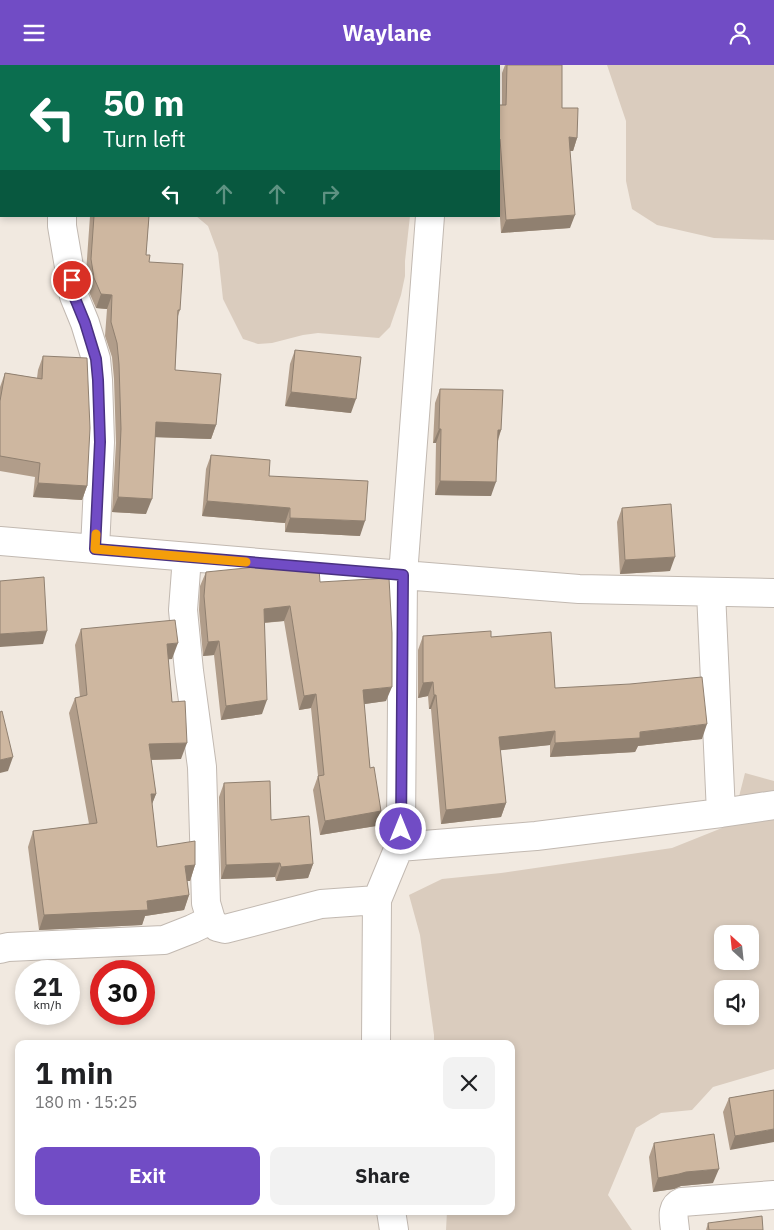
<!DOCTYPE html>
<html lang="en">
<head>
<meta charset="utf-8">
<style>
	body { margin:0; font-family:"IBM Plex Sans",sans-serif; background:#f2f2f2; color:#202124; height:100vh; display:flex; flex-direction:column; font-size:19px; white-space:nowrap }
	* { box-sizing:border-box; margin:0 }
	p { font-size:16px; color:#757577 }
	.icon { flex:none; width:28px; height:28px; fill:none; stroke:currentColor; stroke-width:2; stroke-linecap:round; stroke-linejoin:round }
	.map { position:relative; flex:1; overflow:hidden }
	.details { position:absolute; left:15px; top:975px; width:500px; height:175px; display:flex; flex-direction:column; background:#fff; border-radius:10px; box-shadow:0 2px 8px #0003 }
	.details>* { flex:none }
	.guide { position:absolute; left:0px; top:0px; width:500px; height:152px; box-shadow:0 2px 8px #0003; background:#0b6e4f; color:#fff; overflow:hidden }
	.needle { width:32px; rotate:333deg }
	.fabs { position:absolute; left:714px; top:860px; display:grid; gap:10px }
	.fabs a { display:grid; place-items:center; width:45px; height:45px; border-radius:10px; background:#fff; box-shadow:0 2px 8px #0003; font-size:25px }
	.speed { position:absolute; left:15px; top:895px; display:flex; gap:10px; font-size:25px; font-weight:700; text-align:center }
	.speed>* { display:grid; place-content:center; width:65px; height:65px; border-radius:50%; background:#fff; box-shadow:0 2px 8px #0003; line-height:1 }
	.speed small { font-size:12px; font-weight:400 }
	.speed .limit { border:8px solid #d22; background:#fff; color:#111 }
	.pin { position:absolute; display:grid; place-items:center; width:42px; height:42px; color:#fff; margin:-21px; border:2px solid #fff; border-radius:50%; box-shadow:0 1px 5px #0007 }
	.me { position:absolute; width:55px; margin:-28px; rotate:0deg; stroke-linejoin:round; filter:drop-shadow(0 0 4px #0008) }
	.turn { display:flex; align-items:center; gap:18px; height:105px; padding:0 20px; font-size:22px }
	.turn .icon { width:65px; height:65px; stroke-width:2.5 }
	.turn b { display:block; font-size:35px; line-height:42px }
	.lanes { display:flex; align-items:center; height:48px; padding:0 20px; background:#0003; justify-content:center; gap:25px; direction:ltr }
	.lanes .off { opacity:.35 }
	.round { display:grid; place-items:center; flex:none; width:52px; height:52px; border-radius:10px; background:#f2f2f2 }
	.overview { display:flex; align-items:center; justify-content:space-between; height:85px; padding:0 20px }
	h1 { font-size:30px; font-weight:700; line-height:38px }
	.primary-button { display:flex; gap:10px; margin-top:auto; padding:10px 20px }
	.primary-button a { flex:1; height:58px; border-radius:10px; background:#714cc5; color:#fff; font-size:20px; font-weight:700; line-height:58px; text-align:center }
	.primary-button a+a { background:#f2f2f2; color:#202124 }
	header { display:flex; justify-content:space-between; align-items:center; height:65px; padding:0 20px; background:#714cc5; color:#fff; font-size:22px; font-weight:700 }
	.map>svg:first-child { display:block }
</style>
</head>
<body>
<header><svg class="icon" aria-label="menu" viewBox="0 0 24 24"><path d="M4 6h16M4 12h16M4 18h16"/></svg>Waylane<svg class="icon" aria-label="person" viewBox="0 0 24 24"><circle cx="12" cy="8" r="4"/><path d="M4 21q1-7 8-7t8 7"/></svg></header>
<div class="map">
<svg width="774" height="1165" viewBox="0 0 774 1165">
	<rect width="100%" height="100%" fill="#f1e9e0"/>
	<path fill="#daccbe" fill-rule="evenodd" d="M 607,0 L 774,0 L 774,175 L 714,173 L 657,160 L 632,144 L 626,116 L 626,56 Z
		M 196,151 L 410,151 L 405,196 L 405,211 L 401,230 L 390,262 L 379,273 L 318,268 L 303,270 L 272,278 L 258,279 L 243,274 L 223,234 L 218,188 L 208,161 Z
		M 745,708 L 774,716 L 774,1004 L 713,1022 L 692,1045 L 661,1048 L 636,1063 L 608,1130 L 632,1165 L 446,1165 L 447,1146 L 511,1146 L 511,979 L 434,979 L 434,970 L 420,870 L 409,830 L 442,814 L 501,808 L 672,783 L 732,759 ZM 722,869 L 750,869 L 750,896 L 722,896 ZM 722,924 L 750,924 L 750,951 L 722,951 Z"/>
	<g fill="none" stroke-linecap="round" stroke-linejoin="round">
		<defs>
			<path id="minor" d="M 79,1 L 79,0
				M 442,1 L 442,0
				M 62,151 L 62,161 L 74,231 L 85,258 L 96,294 L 98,315 L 100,377 L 95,484
				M 0,476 L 403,510 L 579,524 L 774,528
				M 721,748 L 774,740
				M 399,782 L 536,771 L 721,748 L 711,527
				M 211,855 L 217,862 L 225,864 L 321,839 L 377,835
				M 0,884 L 8,882 L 164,875 L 192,864 L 211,855 L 206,838 L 202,702 L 189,606 L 183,545 L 187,492
				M 376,979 L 377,835 L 399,782 L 401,764 L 403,510 L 430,151
				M 391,1146 L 394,1165
				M 675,1165 C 674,1154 670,1142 682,1137 L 774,1130"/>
		</defs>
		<use href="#minor" stroke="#c2b9b1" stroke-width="30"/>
		<use href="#minor" stroke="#fff" stroke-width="28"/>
	</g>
	<path fill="#b19d8a" d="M 505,0 L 562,0 L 562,43 L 577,73 L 573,86 L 570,86 L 570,163 L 501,168 L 499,138 L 499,40 L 502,40 L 502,8 Z
		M 90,151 L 149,151 L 146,190 L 149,197 L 180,245 L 178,251 L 175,305 L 216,360 L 211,374 L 155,372 L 146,449 L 112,447 L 116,378 L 114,314 L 112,292 L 105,271 L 107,244 L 96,243 L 89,227 L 86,208 Z
		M 295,285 L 351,348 L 285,341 L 290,299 Z
		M 43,291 L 87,421 L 82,435 L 33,432 L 35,412 L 0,406 L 0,322 L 5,308 L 37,313 L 38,305 Z
		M 440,324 L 501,365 L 498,376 L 491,431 L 435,430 L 436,378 L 433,378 L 435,338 Z
		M 211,390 L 269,411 L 360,471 L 285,467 L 285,458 L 202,451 L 206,404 Z
		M 622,443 L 670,506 L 620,509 L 617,457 Z
		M 206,507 L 320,517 L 386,636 L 364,639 L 370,703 L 381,746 L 376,761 L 320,770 L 313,725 L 318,711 L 311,643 L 299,645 L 284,556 L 265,558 L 262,649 L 221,655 L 214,590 L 203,591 L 199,545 L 200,521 Z
		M 81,564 L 172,594 L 168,594 L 172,637 L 181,694 L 151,695 L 156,729 L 152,739 L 157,782 L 195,800 L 190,816 L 187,816 L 189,830 L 184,845 L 145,851 L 142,860 L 39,865 L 28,782 L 33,766 L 89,759 L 69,648 L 75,633 L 80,632 L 75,580 Z
		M 423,571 L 491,572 L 555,623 L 702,674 L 638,681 L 635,687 L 550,692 L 550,680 L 500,685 L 506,738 L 501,752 L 441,759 L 431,644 L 429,644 L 428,631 L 418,633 L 418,585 Z
		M 224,718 L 271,755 L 313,799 L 308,813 L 276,816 L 275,812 L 221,814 L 219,732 Z
		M 774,1025 L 730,1085 L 723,1047 L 729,1033 Z
		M 654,1078 L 713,1118 L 681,1121 L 674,1124 L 653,1127 L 649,1092 Z
		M 708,1158 L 763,1165 L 706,1165 Z"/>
	<path fill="#908070" d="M 569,72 L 577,73 L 573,86 L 564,86 Z
		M 0,84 L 1,84 L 1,98 L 0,98 Z
		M 575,150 L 570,163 L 501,168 L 506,155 Z
		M 101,229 L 112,230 L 107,244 L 96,243 Z
		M 291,327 L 356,334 L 351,348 L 285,341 Z
		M 156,357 L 216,360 L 211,374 L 151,372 Z
		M 439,364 L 441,364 L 436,378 L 433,378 Z
		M 498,365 L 501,365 L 496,379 Z
		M 440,416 L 496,417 L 491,431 L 435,430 Z
		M 38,418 L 87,421 L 82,435 L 33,432 Z
		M 118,432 L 152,434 L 146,449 L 112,447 Z
		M 207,436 L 290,443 L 285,458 L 202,451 Z
		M 290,453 L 365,456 L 360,471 L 285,467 Z
		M 675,492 L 670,506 L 620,509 L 625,495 Z
		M 290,541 L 284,556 L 259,558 L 264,544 Z
		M 47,566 L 43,579 L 0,582 L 0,569 Z
		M 219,576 L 214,590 L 203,591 L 208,577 Z
		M 178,578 L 172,594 L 161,595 L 167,579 Z
		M 433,617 L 428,631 L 418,633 L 423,618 Z
		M 392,622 L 386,636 L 358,640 L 363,625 Z
		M 316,629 L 311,643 L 299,645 L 304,631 Z
		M 434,630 L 436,630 L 431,644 L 429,644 Z
		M 267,635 L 262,649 L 221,655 L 226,641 Z
		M 707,659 L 702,674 L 638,681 L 635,687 L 550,692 L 555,678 Z
		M 555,666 L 550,680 L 494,686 L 499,672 Z
		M 187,678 L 181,694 L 143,695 L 149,679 Z
		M 13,692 L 8,706 L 0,708 L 0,695 Z
		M 151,729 L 156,729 L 150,744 Z
		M 506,738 L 501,752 L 441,759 L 446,745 Z
		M 381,746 L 376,761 L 320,770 L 325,756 Z
		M 280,798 L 275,812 L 221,814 L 226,800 Z
		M 313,799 L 308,813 L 276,816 L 281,802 Z
		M 195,800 L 190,816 L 179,816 L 185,801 Z
		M 189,830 L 184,845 L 145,851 L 142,860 L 39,865 L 44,850 Z
		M 774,1064 L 774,1077 L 730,1085 L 735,1071 Z
		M 719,1104 L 713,1118 L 681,1121 L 674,1124 L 653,1127 L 658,1113 L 686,1107 Z"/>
	<path fill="#ceb7a0" stroke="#908070" d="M 345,0 L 380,0 L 380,1 L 345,1 Z
		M 507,0 L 562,0 L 562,43 L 578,43 L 577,73 L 569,72 L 575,150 L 506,155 L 500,74 L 499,74 L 499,40 L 506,40 Z
		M 0,35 L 1,35 L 1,84 L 0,84 Z
		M 94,151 L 149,151 L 146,190 L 150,190 L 149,197 L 183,199 L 180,245 L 178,245 L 175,305 L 221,309 L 216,360 L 156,357 L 152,434 L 118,432 L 121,364 L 119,299 L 117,278 L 111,257 L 112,230 L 101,229 L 94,213 L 91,194 Z
		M 295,285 L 361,292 L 356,334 L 291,327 Z
		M 43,291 L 87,293 L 90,363 L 87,421 L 38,418 L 40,398 L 0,391 L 0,336 L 5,308 L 42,314 Z
		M 440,324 L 503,325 L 501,365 L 498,365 L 496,417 L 440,416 L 441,364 L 439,364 Z
		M 211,390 L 270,395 L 269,411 L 368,416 L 365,456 L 290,453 L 290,443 L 207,436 Z
		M 671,439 L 675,492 L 625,495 L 622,443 Z
		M 276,500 L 319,504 L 320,517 L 389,513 L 392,568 L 392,622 L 363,625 L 370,703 L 374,702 L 381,746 L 325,756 L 318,711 L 324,710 L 316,629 L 304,631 L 290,541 L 264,544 L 267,635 L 226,641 L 219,576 L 208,577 L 204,531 L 206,507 Z
		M 44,512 L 47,566 L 0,569 L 0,516 Z
		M 175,555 L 178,578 L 167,579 L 172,637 L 185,636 L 187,678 L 149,679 L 156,729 L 151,729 L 157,782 L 195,776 L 195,800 L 185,801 L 189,830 L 147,836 L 148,845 L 44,850 L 33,766 L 97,758 L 75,633 L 87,630 L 81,564 Z
		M 491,566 L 491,572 L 551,567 L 555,623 L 630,619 L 702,612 L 707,659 L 640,667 L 640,673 L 555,678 L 555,666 L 499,672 L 506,738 L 446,745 L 436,630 L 434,630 L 433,617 L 423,618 L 423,571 Z
		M 2,646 L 13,692 L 0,695 L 0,647 Z
		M 270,716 L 271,755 L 309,751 L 313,799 L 281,802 L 280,798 L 226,800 L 224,718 Z
		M 774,1025 L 774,1064 L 735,1071 L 729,1033 Z
		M 714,1069 L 719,1104 L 686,1107 L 679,1109 L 658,1113 L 654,1078 Z
		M 762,1151 L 763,1165 L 709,1165 L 708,1158 Z"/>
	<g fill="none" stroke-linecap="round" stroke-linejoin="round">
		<defs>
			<path id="route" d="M 72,215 L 74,231 L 85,258 L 96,294 L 98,315 L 100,377 L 95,484 L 403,510 L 401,764"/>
		</defs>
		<use href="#route" stroke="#493180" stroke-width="12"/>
		<use href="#route" stroke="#714cc5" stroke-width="9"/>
		<path stroke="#f59e0b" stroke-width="9" d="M 96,469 L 95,484 L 246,497"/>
	</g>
</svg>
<div class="fabs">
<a><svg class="needle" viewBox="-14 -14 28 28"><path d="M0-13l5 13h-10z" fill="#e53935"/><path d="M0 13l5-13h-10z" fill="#757577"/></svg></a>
<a><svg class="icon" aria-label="sound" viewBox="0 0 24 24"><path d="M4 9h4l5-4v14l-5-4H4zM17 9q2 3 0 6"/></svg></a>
</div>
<div class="speed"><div>21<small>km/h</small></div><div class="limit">30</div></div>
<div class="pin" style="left:72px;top:215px;background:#d93025"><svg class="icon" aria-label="arrive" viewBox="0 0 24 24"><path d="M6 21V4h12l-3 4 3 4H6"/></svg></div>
<svg class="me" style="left:401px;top:764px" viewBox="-20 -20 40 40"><circle r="17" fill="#714cc5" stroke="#fff" stroke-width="3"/><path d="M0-11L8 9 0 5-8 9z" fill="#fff"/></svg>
<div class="guide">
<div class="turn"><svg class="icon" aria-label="left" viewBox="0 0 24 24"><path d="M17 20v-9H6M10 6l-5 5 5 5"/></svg><div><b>50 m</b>Turn left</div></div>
<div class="lanes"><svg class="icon" aria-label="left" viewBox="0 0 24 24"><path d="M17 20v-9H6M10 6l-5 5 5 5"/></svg><svg class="icon off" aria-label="ahead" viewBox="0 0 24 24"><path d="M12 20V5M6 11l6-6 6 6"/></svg><svg class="icon off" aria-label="ahead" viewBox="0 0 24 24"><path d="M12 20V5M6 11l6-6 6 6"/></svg><svg class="icon off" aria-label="right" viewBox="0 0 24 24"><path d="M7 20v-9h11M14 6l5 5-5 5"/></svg></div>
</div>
<section class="details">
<div class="overview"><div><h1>1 min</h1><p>180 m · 15:25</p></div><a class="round"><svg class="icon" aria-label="close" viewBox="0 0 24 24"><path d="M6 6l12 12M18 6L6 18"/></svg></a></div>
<div class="primary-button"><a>Exit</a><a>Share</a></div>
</section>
</div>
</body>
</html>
